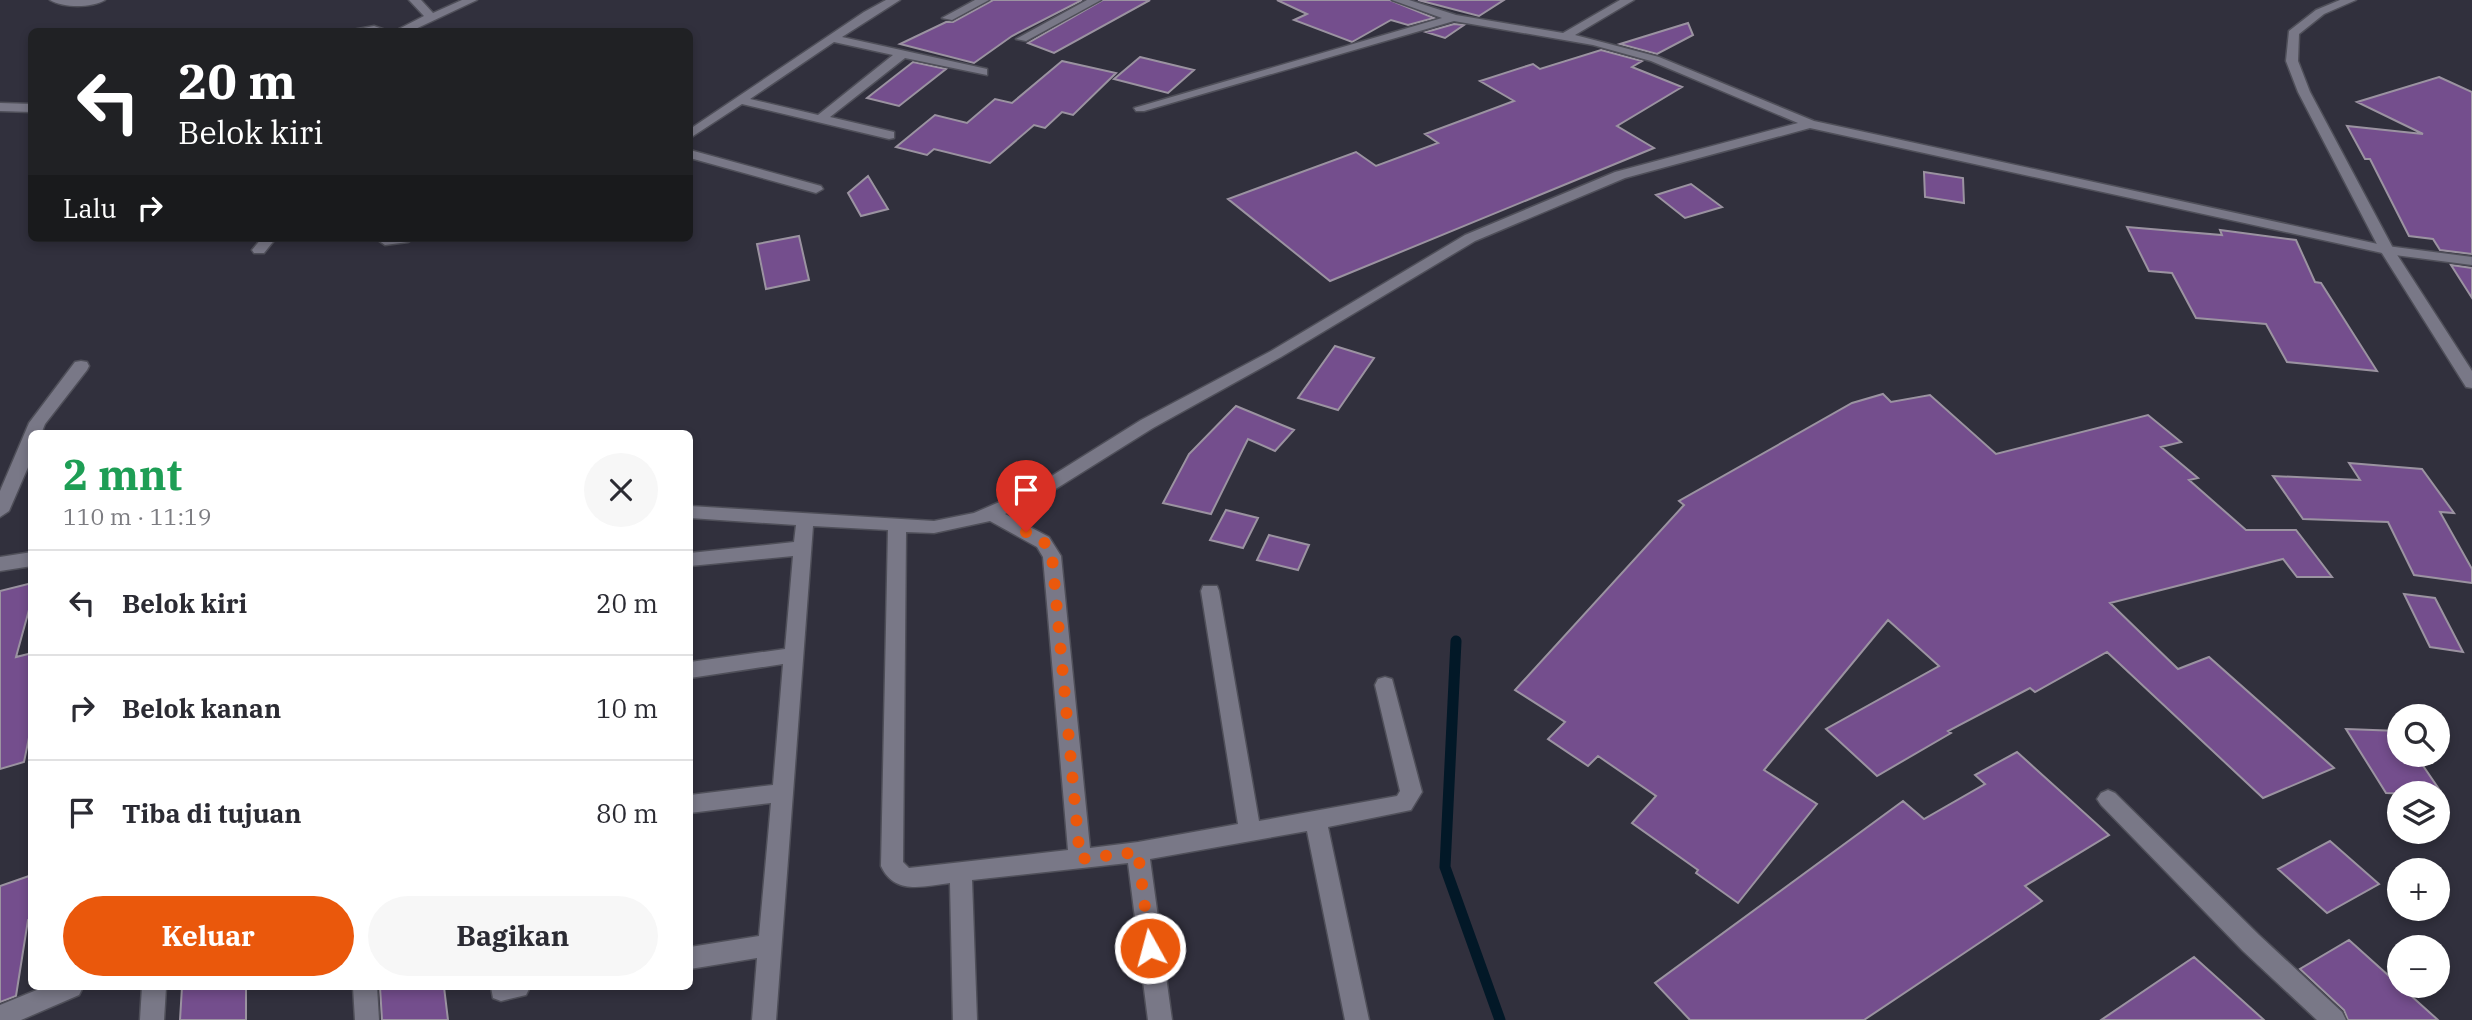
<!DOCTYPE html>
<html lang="id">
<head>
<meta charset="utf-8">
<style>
	body { margin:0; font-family:"IBM Plex Serif",serif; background:#f7f7f7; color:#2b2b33; height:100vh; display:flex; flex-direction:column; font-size:26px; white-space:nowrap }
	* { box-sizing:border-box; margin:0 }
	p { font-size:23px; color:#7c7c81 }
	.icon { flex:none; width:38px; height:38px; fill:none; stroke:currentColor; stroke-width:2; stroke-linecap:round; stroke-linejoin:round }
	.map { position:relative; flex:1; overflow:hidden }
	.drawer { position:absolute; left:28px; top:430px; width:665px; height:560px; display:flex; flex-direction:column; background:#fff; border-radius:10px; box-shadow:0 4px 10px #0003 }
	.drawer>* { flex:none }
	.banner { position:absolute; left:28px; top:28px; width:665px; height:214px; border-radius:10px; box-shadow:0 4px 10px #0003; background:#202124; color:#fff; overflow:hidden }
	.tools { position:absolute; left:2387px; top:704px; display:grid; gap:14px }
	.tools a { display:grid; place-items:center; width:63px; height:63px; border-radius:50%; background:#fff; box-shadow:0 4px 10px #0003; font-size:35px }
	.pin { position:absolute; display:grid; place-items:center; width:60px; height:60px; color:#fff; margin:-72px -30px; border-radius:50% 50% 50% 0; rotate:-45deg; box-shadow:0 0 7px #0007 }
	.pin .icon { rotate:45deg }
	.me { position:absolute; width:77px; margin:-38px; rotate:353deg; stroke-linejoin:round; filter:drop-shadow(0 0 5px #0008) }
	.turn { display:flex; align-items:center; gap:24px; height:147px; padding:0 35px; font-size:32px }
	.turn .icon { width:91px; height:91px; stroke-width:2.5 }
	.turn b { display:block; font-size:49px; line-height:60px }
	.then { display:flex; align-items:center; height:66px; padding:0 35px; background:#0003; gap:14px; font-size:26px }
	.round { display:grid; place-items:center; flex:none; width:74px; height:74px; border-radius:37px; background:#f7f7f7 }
	.summary { display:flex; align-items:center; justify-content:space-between; height:119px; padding:0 35px }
	h1 { font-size:42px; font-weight:800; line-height:52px; color:#1e9e55 }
	.button { display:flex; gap:14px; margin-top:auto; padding:14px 35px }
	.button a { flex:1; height:80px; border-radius:42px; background:#ea580c; color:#fff; font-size:28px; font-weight:800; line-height:80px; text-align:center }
	.button a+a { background:#f7f7f7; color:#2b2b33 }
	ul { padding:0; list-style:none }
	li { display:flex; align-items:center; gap:21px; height:105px; padding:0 35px; border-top:2px solid #e1e1e2 }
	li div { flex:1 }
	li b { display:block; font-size:26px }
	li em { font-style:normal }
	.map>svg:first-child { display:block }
</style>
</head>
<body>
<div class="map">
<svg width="2472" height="1020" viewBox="0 0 2472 1020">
	<rect width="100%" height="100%" fill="#31303d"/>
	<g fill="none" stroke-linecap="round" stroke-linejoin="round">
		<path stroke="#021827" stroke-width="11" d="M 1456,641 L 1445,867 L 1500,1020"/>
	</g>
	<path fill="#744e8d" stroke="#9b93a1" stroke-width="2" d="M 993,0 L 1082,0 L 1012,36 L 974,63 L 900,44 L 946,22 L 953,22 Z
		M 1103,0 L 1150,0 L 1054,53 L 1028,43 Z
		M 1277,0 L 1390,0 L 1434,18 L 1408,25 L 1391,20 L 1352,42 L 1294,20 L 1307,14 Z
		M 1418,0 L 1504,0 L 1479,16 Z
		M 1688,23 L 1693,35 L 1657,54 L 1620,44 Z
		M 1454,24 L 1464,25 L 1445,38 L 1426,32 Z
		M 1601,50 L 1642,61 L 1632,67 L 1682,87 L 1617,126 L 1654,148 L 1330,281 L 1228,199 L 1356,152 L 1376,166 L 1438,143 L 1425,134 L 1514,101 L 1480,81 L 1533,64 L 1540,69 Z
		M 1140,57 L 1194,70 L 1168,93 L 1114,79 Z
		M 1062,61 L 1116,73 L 1073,115 L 1062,112 L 1045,128 L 1034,125 L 990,163 L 934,149 L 927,155 L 896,147 L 935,115 L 967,123 L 995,99 L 1012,103 Z
		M 913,62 L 946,69 L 899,106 L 867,98 Z
		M 2439,77 L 2472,92 L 2472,254 L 2440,250 L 2433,239 L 2409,236 L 2370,159 L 2365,159 L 2347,126 L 2423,134 L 2357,102 Z
		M 1924,172 L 1963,178 L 1964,203 L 1925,197 Z
		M 868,176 L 888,209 L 861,216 L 848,193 Z
		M 1691,184 L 1722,207 L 1685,218 L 1656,195 Z
		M 2127,227 L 2222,235 L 2220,230 L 2296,240 L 2315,282 L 2321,283 L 2377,371 L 2287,362 L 2266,324 L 2196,318 L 2172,273 L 2149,271 Z
		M 799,236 L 809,280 L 766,289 L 757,244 Z
		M 2451,265 L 2472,268 L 2472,298 Z
		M 1335,346 L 1374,358 L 1338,410 L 1298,398 Z
		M 1883,394 L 1891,402 L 1930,395 L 1996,454 L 2148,415 L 2181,442 L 2161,447 L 2198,478 L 2189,480 L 2246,530 L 2296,530 L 2332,577 L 2297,577 L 2283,559 L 2110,603 L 2178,669 L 2209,657 L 2334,768 L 2263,798 L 2107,652 L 2035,692 L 2030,688 L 1948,731 L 1951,733 L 1877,776 L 1826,729 L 1939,666 L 1888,620 L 1764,770 L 1817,804 L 1738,903 L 1696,873 L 1698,870 L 1632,823 L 1656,796 L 1598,756 L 1588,766 L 1548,739 L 1565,722 L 1515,690 L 1684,505 L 1679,501 L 1852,403 Z
		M 1236,406 L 1294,430 L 1275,451 L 1248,439 L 1211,514 L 1163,503 L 1189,454 Z
		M 2349,463 L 2422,469 L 2454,513 L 2440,512 L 2472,569 L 2472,583 L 2414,575 L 2388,522 L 2303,519 L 2273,476 L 2360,480 Z
		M 1226,510 L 1258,518 L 1243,548 L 1210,540 Z
		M 1269,535 L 1309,545 L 1298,570 L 1257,560 Z
		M 32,583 L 32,599 L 16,657 L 32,653 L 32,723 L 24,762 L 0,769 L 0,591 Z
		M 2404,594 L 2435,598 L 2463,652 L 2430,647 Z
		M 2346,729 L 2399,731 L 2399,754 L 2415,754 L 2443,795 L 2386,793 Z
		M 2017,752 L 2109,835 L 2025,886 L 2042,901 L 1864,1020 L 1690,1020 L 1655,983 L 1903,801 L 1924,819 L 1985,784 L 1975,775 Z
		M 2330,841 L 2379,884 L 2327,913 L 2278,869 Z
		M 32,875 L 32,919 L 28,920 L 16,996 L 0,1002 L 0,886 Z
		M 2349,940 L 2438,1020 L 2348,1020 L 2344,1010 L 2300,969 Z
		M 2194,957 L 2264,1020 L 2101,1020 Z
		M 182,987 L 246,987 L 246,1020 L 180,1020 Z
		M 380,987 L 444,987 L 448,1020 L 382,1020 Z"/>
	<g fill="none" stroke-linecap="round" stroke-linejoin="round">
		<defs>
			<path id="street" d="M 50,0 L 105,0 C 91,8 64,8 50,0 Z
				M 409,0 L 421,0 L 433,13 L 462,0 L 477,0 L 409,32 L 393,32 L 424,16 Z
				M 886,0 L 900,0 L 842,37 L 987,69 L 987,75 L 905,58 L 830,117 L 894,132 L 894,138 L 889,139 L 742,104 L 690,138 L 690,129 L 864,12 ZM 834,42 L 893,55 L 818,115 L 750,99 Z
				M 975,0 L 989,0 L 952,20 L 942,18 Z
				M 1087,0 L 1101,0 L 1026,41 L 1016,39 Z
				M 1392,0 L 1409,0 L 1456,15 L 1563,33 L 1620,0 L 1634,0 L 1575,35 L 1659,57 L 1814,121 L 2387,246 L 2472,257 L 2472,265 L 2387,254 L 1810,128 L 1625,178 L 1475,241 L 1281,357 L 1153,428 L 1046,495 L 1005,514 L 1049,537 L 1061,556 L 1090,848 L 1138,842 L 1238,824 L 1201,591 L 1203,586 L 1217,586 L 1219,591 L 1259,821 L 1397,796 L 1400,791 L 1375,685 L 1378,679 L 1385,677 L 1392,679 L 1422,792 L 1411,810 L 1328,827 L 1369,1020 L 1345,1020 L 1307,831 L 1150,859 L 1172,1020 L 1148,1020 L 1128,863 L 972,880 L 977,1020 L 953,1020 L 950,883 C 924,886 895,896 881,866 L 888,530 L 813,526 L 776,1020 L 752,1020 L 757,958 L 690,969 L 690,947 L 759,936 L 771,803 L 690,813 L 690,795 L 773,785 L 783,664 L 690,678 L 690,662 L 785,649 L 793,556 L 690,566 L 690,553 L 794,542 L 796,525 L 690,518 L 690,506 L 934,521 L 974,513 L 1034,487 L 1141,420 L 1271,351 L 1465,235 L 1615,172 L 1798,123 L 1651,61 L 1593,45 L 1454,21 L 1144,111 L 1136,111 L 1134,108 L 1442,18 ZM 990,521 L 1037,547 L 1043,557 L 1068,850 L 909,868 L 903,862 L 906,532 L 934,533 Z
				M 374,26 L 391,32 L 342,32 Z
				M 0,103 L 32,104 L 32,112 L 0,111 Z
				M 690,150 L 821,186 L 823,189 L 816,193 L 690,158 Z
				M 262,238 L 276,238 L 264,253 L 254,253 L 252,250 Z
				M 375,238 L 415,238 L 408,242 L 385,245 Z
				M 81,361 L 87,362 L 89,366 L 87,370 L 45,424 L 41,434 L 32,434 L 32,458 L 9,511 L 0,517 L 0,491 L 29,423 L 75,362 Z
				M 32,552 L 32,566 L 0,571 L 0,557 Z
				M 2108,790 L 2115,793 L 2259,935 L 2342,1012 L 2346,1020 L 2317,1020 L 2243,951 L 2101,805 L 2097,799 L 2101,793 Z
				M 44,987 L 83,987 L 79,995 L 21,1020 L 0,1020 L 0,1005 Z
				M 142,987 L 166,987 L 164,1020 L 140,1020 Z
				M 353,987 L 377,987 L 379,1020 L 355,1020 Z
				M 491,987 L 530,987 L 526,995 L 501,1001 L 493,998 Z"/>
			<path id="secondary" d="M 2340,0 L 2356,0 L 2324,14 L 2299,34 L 2298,61 L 2310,92 L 2394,250 L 2472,371 L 2472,388 L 2466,387 L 2380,250 L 2298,92 L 2286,61 L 2289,31 L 2316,10 Z"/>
		</defs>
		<use href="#street" stroke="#4f4f59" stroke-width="3"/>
		<use href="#secondary" stroke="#4f4f59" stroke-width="3"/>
		<use href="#street" fill="#797887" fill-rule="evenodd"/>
		<use href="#secondary" fill="#797887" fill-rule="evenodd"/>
	</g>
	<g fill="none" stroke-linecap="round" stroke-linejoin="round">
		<path stroke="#ea580c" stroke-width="12" stroke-dasharray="0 21.6" d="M 1026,532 L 1044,542 L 1052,556 L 1080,859 L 1138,852 L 1150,948"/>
	</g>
</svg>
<div class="tools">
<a><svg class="icon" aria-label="search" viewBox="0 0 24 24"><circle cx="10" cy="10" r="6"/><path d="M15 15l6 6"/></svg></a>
<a><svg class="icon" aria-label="layers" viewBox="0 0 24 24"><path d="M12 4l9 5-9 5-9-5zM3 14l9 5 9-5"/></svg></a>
<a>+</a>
<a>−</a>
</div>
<div class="pin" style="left:1026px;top:532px;background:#d93025"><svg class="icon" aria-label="arrive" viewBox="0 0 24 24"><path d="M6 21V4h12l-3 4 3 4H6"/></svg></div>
<svg class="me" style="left:1150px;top:948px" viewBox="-20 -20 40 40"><circle r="17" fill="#ea580c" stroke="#fff" stroke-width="3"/><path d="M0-11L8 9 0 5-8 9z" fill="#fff"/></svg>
<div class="banner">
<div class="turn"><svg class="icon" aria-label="left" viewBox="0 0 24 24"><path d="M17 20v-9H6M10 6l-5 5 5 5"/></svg><div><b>20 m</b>Belok kiri</div></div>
<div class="then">Lalu<svg class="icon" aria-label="right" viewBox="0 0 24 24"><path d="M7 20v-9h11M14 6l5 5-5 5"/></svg></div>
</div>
<section class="drawer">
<div class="summary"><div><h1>2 mnt</h1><p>110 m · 11:19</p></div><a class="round"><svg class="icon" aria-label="close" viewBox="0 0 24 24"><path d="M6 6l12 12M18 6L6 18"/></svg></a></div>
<ul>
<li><svg class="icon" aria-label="left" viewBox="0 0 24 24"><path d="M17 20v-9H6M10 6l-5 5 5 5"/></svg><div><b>Belok kiri</b></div><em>20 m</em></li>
<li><svg class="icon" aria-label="right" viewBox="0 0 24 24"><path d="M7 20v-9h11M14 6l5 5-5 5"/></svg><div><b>Belok kanan</b></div><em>10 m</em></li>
<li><svg class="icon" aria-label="arrive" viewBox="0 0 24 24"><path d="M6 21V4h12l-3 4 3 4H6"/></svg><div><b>Tiba di tujuan</b></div><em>80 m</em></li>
</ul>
<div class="button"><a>Keluar</a><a>Bagikan</a></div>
</section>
</div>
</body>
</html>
